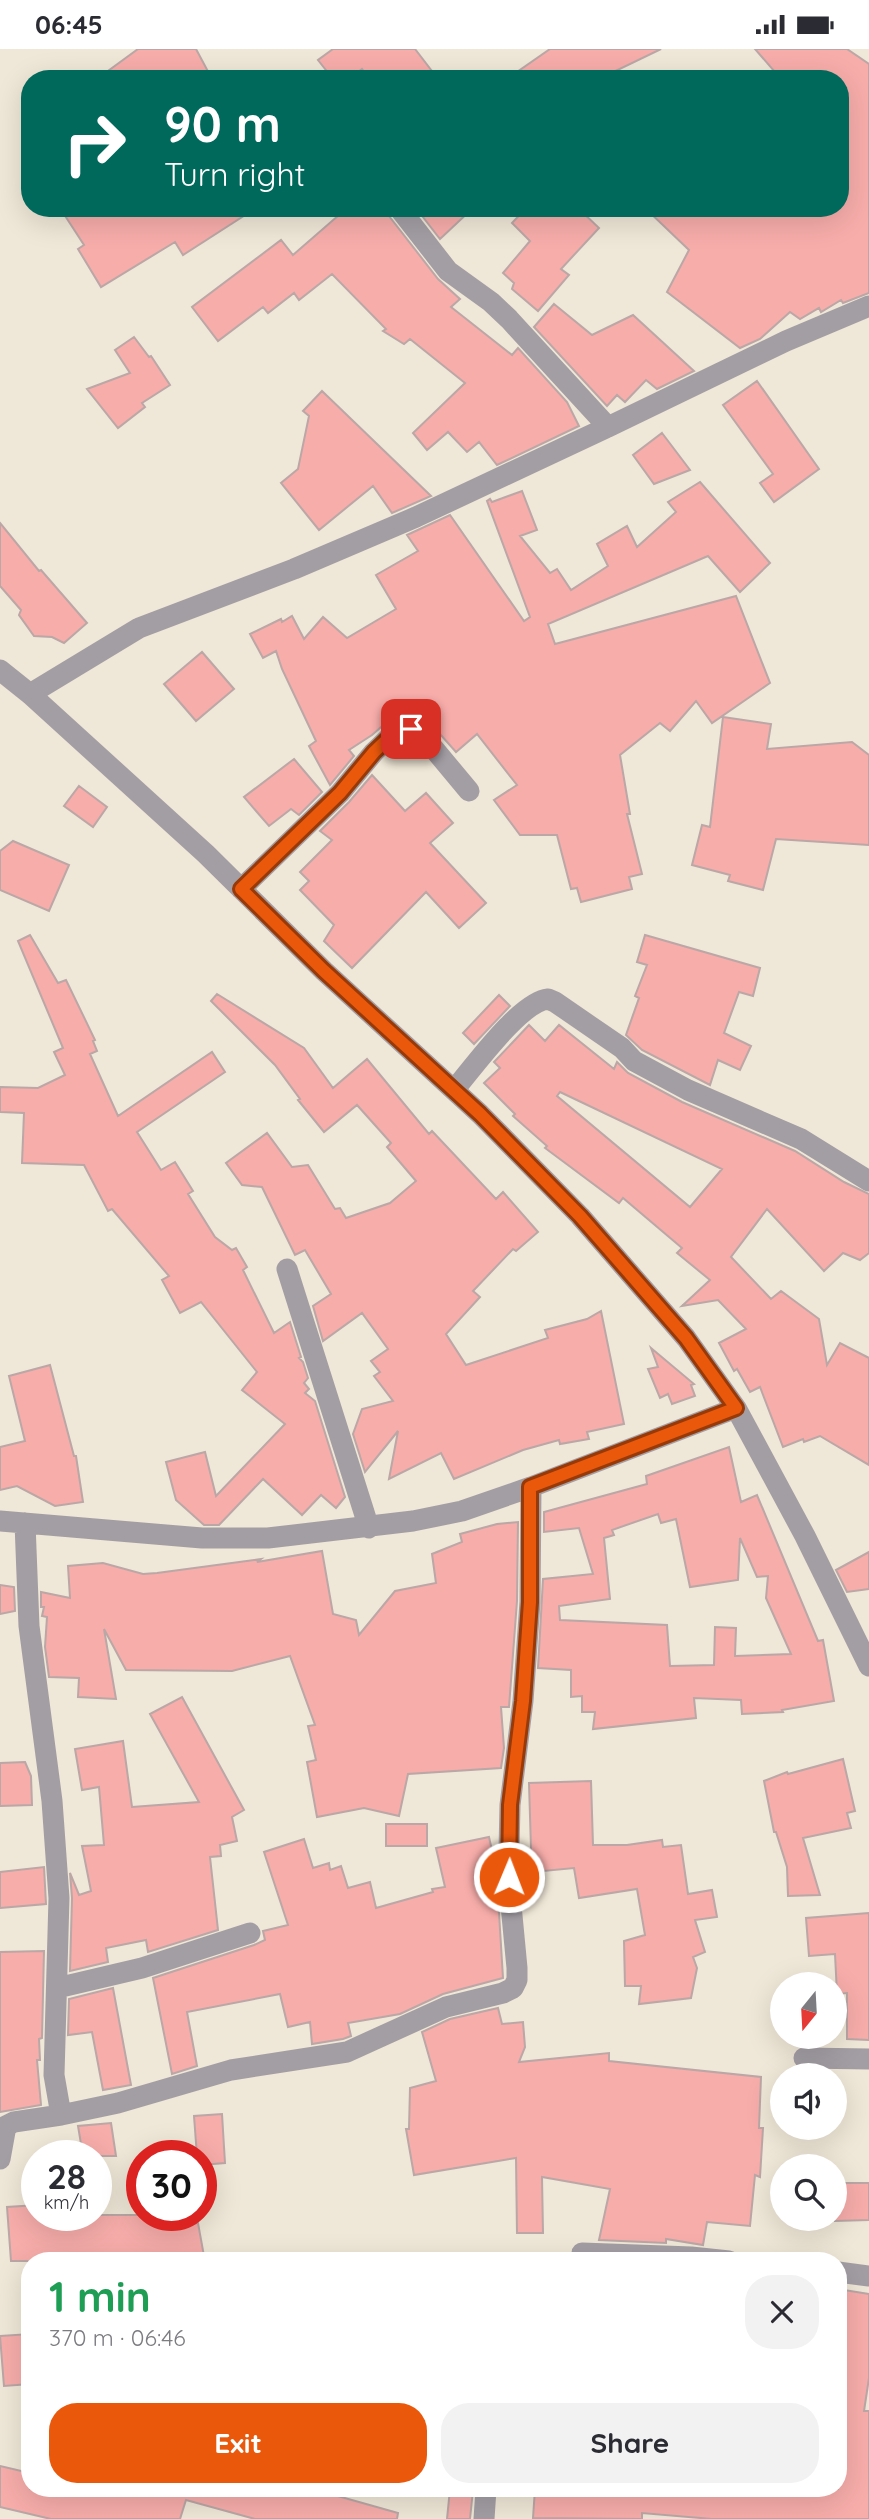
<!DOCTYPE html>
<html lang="en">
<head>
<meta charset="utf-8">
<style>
	body { margin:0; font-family:Quicksand,sans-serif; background:#f2f2f3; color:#2b2b33; height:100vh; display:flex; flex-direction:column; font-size:26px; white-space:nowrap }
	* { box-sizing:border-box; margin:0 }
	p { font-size:23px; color:#7c7c81 }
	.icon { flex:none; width:38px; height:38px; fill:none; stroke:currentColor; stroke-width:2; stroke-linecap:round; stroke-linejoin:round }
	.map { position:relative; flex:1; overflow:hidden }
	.details { position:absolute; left:21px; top:2203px; width:826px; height:245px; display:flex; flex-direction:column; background:#fff; border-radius:28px; box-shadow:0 7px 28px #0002 }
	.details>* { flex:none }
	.top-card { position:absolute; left:21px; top:21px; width:828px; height:147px; border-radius:28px; box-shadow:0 7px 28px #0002; background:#00695c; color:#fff; overflow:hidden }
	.needle { width:46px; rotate:198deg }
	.tools { position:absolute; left:770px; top:1923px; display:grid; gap:14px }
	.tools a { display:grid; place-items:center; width:77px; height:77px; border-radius:50%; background:#fff; box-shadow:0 7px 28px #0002; font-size:35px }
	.speed { position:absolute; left:21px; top:2091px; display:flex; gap:14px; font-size:35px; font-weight:700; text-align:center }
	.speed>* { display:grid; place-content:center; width:91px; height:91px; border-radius:50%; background:#fff; box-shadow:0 7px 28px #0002; line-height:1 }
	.speed small { font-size:18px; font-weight:400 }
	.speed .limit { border:10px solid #d22; background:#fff; color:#111 }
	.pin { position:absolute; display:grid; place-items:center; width:60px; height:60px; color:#fff; margin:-30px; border-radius:14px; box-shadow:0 4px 10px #0006 }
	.me { position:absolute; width:77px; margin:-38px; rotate:1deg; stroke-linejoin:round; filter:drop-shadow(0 0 5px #0008) }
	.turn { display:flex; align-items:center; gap:24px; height:147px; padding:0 28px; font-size:32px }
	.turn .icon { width:91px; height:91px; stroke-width:2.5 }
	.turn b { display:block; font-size:49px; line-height:60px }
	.round { display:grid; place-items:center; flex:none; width:74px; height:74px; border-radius:28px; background:#f2f2f3 }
	.headline { display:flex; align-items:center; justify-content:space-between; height:119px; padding:0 28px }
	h1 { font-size:42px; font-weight:700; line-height:52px; color:#1e9e55 }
	.cta { display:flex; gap:14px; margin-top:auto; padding:14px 28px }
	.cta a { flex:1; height:80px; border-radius:28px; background:#ea580c; color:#fff; font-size:28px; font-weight:700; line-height:80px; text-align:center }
	.cta a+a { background:#f2f2f3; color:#2b2b33 }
	.status { display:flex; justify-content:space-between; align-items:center; height:49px; padding:0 35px; background:#fff; direction:ltr }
	.status svg { height:19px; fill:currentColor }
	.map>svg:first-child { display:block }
</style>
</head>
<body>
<div class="status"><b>06:45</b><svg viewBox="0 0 49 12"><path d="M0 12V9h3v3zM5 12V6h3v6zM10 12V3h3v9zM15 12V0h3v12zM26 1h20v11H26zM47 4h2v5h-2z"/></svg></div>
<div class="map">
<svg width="869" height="2470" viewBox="0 0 869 2470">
	<rect width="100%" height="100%" fill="#efe7d7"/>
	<path fill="#f7adaa" stroke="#baa7a6" stroke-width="2" fill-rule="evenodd" d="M 138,0 L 196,0 L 212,30 L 97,30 Z
		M 333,0 L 415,0 L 438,30 L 369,30 L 362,20 L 349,30 L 333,30 L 318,11 Z
		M 550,0 L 661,0 L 599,30 L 507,30 Z
		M 755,0 L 847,0 L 869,15 L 869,244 L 843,254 L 841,251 L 821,263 L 819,259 L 800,270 L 790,263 L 760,290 L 740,299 L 667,243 L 689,201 L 645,159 L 840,159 L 840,30 L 781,30 Z
		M 60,159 L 256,159 L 183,206 L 175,193 L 101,238 L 78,200 L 84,196 Z
		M 347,159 L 386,159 L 389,167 L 438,230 L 460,250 L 451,258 L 512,306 L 518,299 L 567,353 L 579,377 L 497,416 L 479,393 L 467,403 L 448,383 L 427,401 L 413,384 L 465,334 L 410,290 L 404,295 L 383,282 L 386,280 L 332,225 L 299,251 L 294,244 L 268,264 L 263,258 L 218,292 L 192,258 L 281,191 L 293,206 Z
		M 416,159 L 473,159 L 440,190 Z
		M 526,159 L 578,159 L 599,179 L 561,220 L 569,226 L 538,262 L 512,240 L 514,234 L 503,224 L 530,192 L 512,174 Z
		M 554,255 L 592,286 L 633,266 L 694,322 L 657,340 L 646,331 L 625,353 L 617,346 L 607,357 L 534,278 Z
		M 134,288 L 149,308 L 151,307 L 170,336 L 142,354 L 145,358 L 118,379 L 87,340 L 130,324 L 115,301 Z
		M 757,332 L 819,420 L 774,453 L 760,434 L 773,425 L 723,356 Z
		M 322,342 L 431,447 L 392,464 L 373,437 L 319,481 L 281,434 L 298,420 L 309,367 L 303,362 Z
		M 662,384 L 690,421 L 654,435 L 633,406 Z
		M 700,433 L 770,514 L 740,543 L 708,507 L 548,575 L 555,595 L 736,547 L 770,634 L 712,674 L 696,652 L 670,682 L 660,674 L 620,706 L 630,765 L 627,765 L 642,825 L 629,828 L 632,840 L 581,853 L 577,839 L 571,840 L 557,786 L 520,786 L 494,751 L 517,736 L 477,685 L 456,703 L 417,659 L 404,667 L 388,672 L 372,686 L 349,701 L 354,707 L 330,736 L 309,697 L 316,692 L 282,620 L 276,602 L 263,609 L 250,585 L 281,570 L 282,573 L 292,567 L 304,590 L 323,568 L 347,589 L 396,560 L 376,526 L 418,502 L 407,486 L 450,466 L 524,572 L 530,568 L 487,452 L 490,450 L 492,453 L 522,442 L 537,481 L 520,487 L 550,524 L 557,520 L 571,541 L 608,517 L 597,495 L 627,477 L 637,498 L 676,463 L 668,453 Z
		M 0,474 L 39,522 L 41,521 L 87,574 L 64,594 L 52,588 L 34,587 L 19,566 L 21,561 L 0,537 Z
		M 202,603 L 234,640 L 196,672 L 164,635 Z
		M 723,668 L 771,675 L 767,700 L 852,693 L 869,706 L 869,796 L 776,790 L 763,841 L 728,832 L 730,826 L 692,816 L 702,776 L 710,778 Z
		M 294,710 L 322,743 L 299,766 L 291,760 L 269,777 L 244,748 Z
		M 372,726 L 405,762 L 426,744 L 453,774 L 430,794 L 486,854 L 459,879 L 426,843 L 352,919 L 324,892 L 334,876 L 300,841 L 309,832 L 300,823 L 332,791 L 320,782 L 349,753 Z
		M 79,737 L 107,758 L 93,778 L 64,757 Z
		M 13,792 L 69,816 L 49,862 L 0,841 L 0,802 Z
		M 30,886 L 58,934 L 66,931 L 95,991 L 93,992 L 97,1002 L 90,1005 L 118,1067 L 212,1003 L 225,1023 L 137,1083 L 161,1121 L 175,1113 L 193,1142 L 188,1145 L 215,1188 L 232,1201 L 236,1199 L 247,1218 L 243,1221 L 274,1284 L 290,1273 L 301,1308 L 299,1309 L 303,1313 L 308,1329 L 304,1334 L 309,1340 L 305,1344 L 315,1352 L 345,1448 L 336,1459 L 321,1446 L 302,1466 L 263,1430 L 219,1476 L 204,1476 L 176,1451 L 166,1413 L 205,1403 L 216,1447 L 285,1375 L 242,1341 L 257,1323 L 201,1253 L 180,1264 L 162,1231 L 169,1227 L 112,1160 L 108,1162 L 84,1116 L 22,1114 L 24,1064 L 0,1063 L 0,1038 L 38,1039 L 65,1026 L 54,1003 L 63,999 L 18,892 Z
		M 645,886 L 760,919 L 753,947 L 739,943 L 724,984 L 751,997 L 740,1021 L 718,1011 L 710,1036 L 642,1001 L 626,986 L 639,949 L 635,947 L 647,916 L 637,913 Z
		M 217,945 L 304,999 L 333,1039 L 367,1010 L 429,1085 L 432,1082 L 496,1150 L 503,1143 L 538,1183 L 516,1202 L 513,1200 L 473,1242 L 480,1248 L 446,1285 L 466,1316 L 548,1289 L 545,1281 L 587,1270 L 601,1262 L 624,1375 L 587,1383 L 589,1390 L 560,1395 L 559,1391 L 523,1401 L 454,1430 L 441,1404 L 389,1430 L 398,1382 L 365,1423 L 353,1385 L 362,1360 L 393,1352 L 374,1327 L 380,1323 L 371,1312 L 388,1300 L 362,1264 L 323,1292 L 313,1257 L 331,1245 L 305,1201 L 295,1206 L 262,1138 L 242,1136 L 226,1114 L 267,1084 L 292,1118 L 308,1116 L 335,1160 L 340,1159 L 346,1169 L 390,1154 L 416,1132 L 387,1098 L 391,1094 L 357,1056 L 324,1083 L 298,1051 L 300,1050 L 275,1016 L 211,952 Z
		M 499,946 L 510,957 L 474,995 L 463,984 Z
		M 529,976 L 545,992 L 559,976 L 614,1020 L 617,1013 L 628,1024 L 682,1053 L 795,1102 L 844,1133 L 869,1145 L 869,1204 L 860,1211 L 843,1204 L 824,1222 L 767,1160 L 731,1208 L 771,1250 L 781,1242 L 819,1270 L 827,1316 L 840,1294 L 869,1309 L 869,1416 L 820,1387 L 804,1393 L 803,1390 L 783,1398 L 760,1338 L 750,1343 L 737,1320 L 734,1322 L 719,1294 L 746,1280 L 718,1251 L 682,1257 L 710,1231 L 677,1204 L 682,1199 L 623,1149 L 619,1154 L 545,1099 L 547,1097 L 513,1067 L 515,1065 L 484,1034 L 500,1019 L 494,1013 ZM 560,1043 L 722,1120 L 690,1158 L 557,1047 Z
		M 651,1299 L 694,1335 L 691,1336 L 695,1347 L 672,1355 L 668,1345 L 660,1349 L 648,1320 L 658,1318 Z
		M 50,1316 L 74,1407 L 76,1407 L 83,1453 L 55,1457 L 17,1437 L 0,1441 L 0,1398 L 25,1392 L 9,1327 Z
		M 729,1398 L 741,1453 L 757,1446 L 818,1592 L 823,1591 L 834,1652 L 782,1661 L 783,1663 L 742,1665 L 741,1651 L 694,1649 L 696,1669 L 593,1680 L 595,1663 L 582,1663 L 582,1647 L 571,1648 L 571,1621 L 538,1619 L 543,1530 L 593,1525 L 579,1479 L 544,1483 L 544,1463 L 647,1435 L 646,1427 ZM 658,1465 L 661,1474 L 676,1470 L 690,1538 L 738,1531 L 740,1489 L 757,1528 L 768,1527 L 766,1549 L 791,1605 L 735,1607 L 736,1579 L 715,1578 L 714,1616 L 670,1617 L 667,1576 L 560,1571 L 559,1557 L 610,1550 L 604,1489 L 614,1486 L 612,1481 Z
		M 518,1473 L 517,1552 L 509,1658 L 501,1658 L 504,1699 L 501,1719 L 408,1725 L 399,1767 L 364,1759 L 317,1768 L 307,1713 L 316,1711 L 308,1677 L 315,1676 L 290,1607 L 232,1622 L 126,1621 L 104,1580 L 116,1650 L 78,1648 L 79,1629 L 49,1628 L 45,1598 L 47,1568 L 42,1567 L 44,1558 L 41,1558 L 41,1543 L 70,1549 L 68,1517 L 103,1514 L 143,1525 L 157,1524 L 261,1510 L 257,1513 L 322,1502 L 333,1565 L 356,1571 L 359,1586 L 395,1542 L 436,1534 L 432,1505 L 462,1493 L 460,1485 L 497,1475 Z
		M 869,1503 L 869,1540 L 847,1543 L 836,1521 Z
		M 0,1536 L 14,1538 L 15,1562 L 0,1565 Z
		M 182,1648 L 244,1761 L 232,1768 L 237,1792 L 220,1796 L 221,1807 L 210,1808 L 218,1881 L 148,1903 L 146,1891 L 106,1899 L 108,1913 L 70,1922 L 72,1849 L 70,1824 L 79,1846 L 91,1842 L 82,1797 L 104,1796 L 99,1738 L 82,1741 L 75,1700 L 123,1692 L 132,1758 L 199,1753 L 150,1665 Z
		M 843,1710 L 855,1762 L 847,1764 L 851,1779 L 803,1789 L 820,1846 L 788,1847 L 787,1818 L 776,1783 L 774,1783 L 764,1732 L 787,1723 L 788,1725 Z
		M 25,1713 L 31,1727 L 32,1756 L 0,1757 L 0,1714 Z
		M 591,1732 L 593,1796 L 627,1796 L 662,1791 L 663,1798 L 681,1796 L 688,1845 L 712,1841 L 717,1868 L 695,1871 L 705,1903 L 693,1908 L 697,1919 L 691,1949 L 639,1955 L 641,1937 L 625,1937 L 624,1892 L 645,1886 L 637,1840 L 579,1849 L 574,1819 L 523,1824 L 522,1802 L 531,1800 L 529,1734 Z
		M 386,1775 L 427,1775 L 427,1797 L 386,1797 Z
		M 489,1788 L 493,1806 L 496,1805 L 497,1827 L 492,1827 L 499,1864 L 503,1929 L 443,1945 L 400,1965 L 348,1974 L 351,1987 L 343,1990 L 312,1995 L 310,1973 L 288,1978 L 280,1945 L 187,1963 L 197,2017 L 172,2025 L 153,1929 L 254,1896 L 265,1891 L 263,1882 L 288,1876 L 264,1803 L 304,1790 L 313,1819 L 329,1814 L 330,1821 L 341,1817 L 348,1839 L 370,1833 L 376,1859 L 433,1843 L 432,1840 L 445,1838 L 436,1799 Z
		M 44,1818 L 46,1855 L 0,1859 L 0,1823 Z
		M 869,1864 L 869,1991 L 847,1990 L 847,1944 L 837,1945 L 835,1905 L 809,1907 L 806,1869 Z
		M 44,1902 L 42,1989 L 39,1990 L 40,2011 L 37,2011 L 41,2056 L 0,2063 L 0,1903 Z
		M 113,1939 L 131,2036 L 103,2041 L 92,1983 L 68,1986 L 69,1950 Z
		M 498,1959 L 502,1975 L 523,1973 L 525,1998 L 519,2013 L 609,2004 L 609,2012 L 761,2028 L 759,2079 L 763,2079 L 760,2128 L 755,2126 L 750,2177 L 707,2173 L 703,2196 L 666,2190 L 666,2194 L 599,2191 L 610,2140 L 542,2128 L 543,2184 L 517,2184 L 516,2109 L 414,2126 L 406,2080 L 409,2080 L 410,2039 L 436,2032 L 422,1983 L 450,1970 Z
		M 222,2065 L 225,2114 L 201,2116 L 201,2107 L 197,2107 L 194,2067 Z
		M 111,2074 L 116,2107 L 83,2107 L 78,2077 Z
		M 835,2134 L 869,2134 L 869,2171 L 835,2172 Z
		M 37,2156 L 37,2166 L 186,2166 L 188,2175 L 198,2174 L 204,2207 L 193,2208 L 193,2212 L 11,2212 L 7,2158 Z
		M 838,2240 L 869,2245 L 869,2329 L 864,2362 L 869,2362 L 869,2470 L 712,2470 L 642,2464 L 642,2470 L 533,2469 L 535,2440 L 838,2440 Z
		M 30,2285 L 30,2335 L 4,2337 L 0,2287 Z
		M 0,2417 L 30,2424 L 30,2440 L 313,2440 L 398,2464 L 397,2470 L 255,2470 L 186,2451 L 180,2470 L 51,2470 L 0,2458 Z
		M 450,2440 L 473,2441 L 470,2470 L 447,2470 Z"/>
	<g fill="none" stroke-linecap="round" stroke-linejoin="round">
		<path stroke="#a39ea4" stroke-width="21" d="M 399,159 L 448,222 L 491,253 L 509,270 L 608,378
			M 0,621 L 30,645 L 206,805 L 324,922 L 480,1065 L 580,1167 L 686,1289 L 736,1359 L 805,1487 L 869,1617
			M 30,645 L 139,579 L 294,520 L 416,468 L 608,378 L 786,292 L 869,257
			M 241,840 L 340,744 L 374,703 L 394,684 L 402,680 L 419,682 L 469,742
			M 454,1041 C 473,1019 520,953 548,950 L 555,953 L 622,999 L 634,1012 L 688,1041 L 801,1090 L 869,1132
			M 287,1220 L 369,1479
			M 0,1472 L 202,1489 L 268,1489 L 413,1472 L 462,1462 L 531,1438 L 736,1359
			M 25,1474 L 29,1577 L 52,1752 L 59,1849 L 54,2026 L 61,2066
			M 57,1939 L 142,1919 L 250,1884
			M 804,2009 L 869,2010
			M 0,2110 L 6,2077 L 14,2073 L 61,2066 L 118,2054 L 231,2021 L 347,2003 L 446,1958 L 503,1944 L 513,1939 L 517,1931 L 517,1919 L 511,1856 L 509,1801 L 510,1756 L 523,1652 L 530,1553 L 531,1438
			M 582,2204 L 691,2208 L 729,2212
			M 838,2223 L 869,2227
			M 484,2470 L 486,2440"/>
	</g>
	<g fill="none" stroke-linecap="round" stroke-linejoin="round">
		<defs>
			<path id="route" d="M 411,680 L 394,684 L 374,703 L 340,744 L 241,840 L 324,922 L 480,1065 L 580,1167 L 686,1289 L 736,1359 L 530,1438 L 530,1553 L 523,1652 L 510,1756 L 509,1828"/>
		</defs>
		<use href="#route" stroke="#983908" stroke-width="18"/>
		<use href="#route" stroke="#ea580c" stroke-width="12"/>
	</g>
</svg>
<div class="tools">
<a><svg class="needle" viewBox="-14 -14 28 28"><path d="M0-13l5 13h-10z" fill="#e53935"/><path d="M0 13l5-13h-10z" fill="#7c7c81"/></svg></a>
<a><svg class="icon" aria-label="sound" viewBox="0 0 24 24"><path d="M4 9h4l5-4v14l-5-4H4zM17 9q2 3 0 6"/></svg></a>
<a><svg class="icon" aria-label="search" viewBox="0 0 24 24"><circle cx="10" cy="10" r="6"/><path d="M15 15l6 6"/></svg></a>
</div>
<div class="speed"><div>28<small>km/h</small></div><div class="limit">30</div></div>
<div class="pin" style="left:411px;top:680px;background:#d93025"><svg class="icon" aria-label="arrive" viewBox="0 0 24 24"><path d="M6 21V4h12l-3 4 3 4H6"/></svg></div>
<svg class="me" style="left:509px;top:1828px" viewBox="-20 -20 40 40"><circle r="17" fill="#ea580c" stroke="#fff" stroke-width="3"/><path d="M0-11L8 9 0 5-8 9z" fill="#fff"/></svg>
<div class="top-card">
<div class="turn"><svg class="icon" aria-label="right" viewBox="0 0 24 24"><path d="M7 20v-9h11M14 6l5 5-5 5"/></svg><div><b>90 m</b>Turn right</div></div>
</div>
<section class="details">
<div class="headline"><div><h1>1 min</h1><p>370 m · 06:46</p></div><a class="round"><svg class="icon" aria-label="close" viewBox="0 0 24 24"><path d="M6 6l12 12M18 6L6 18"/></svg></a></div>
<div class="cta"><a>Exit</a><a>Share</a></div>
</section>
</div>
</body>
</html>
